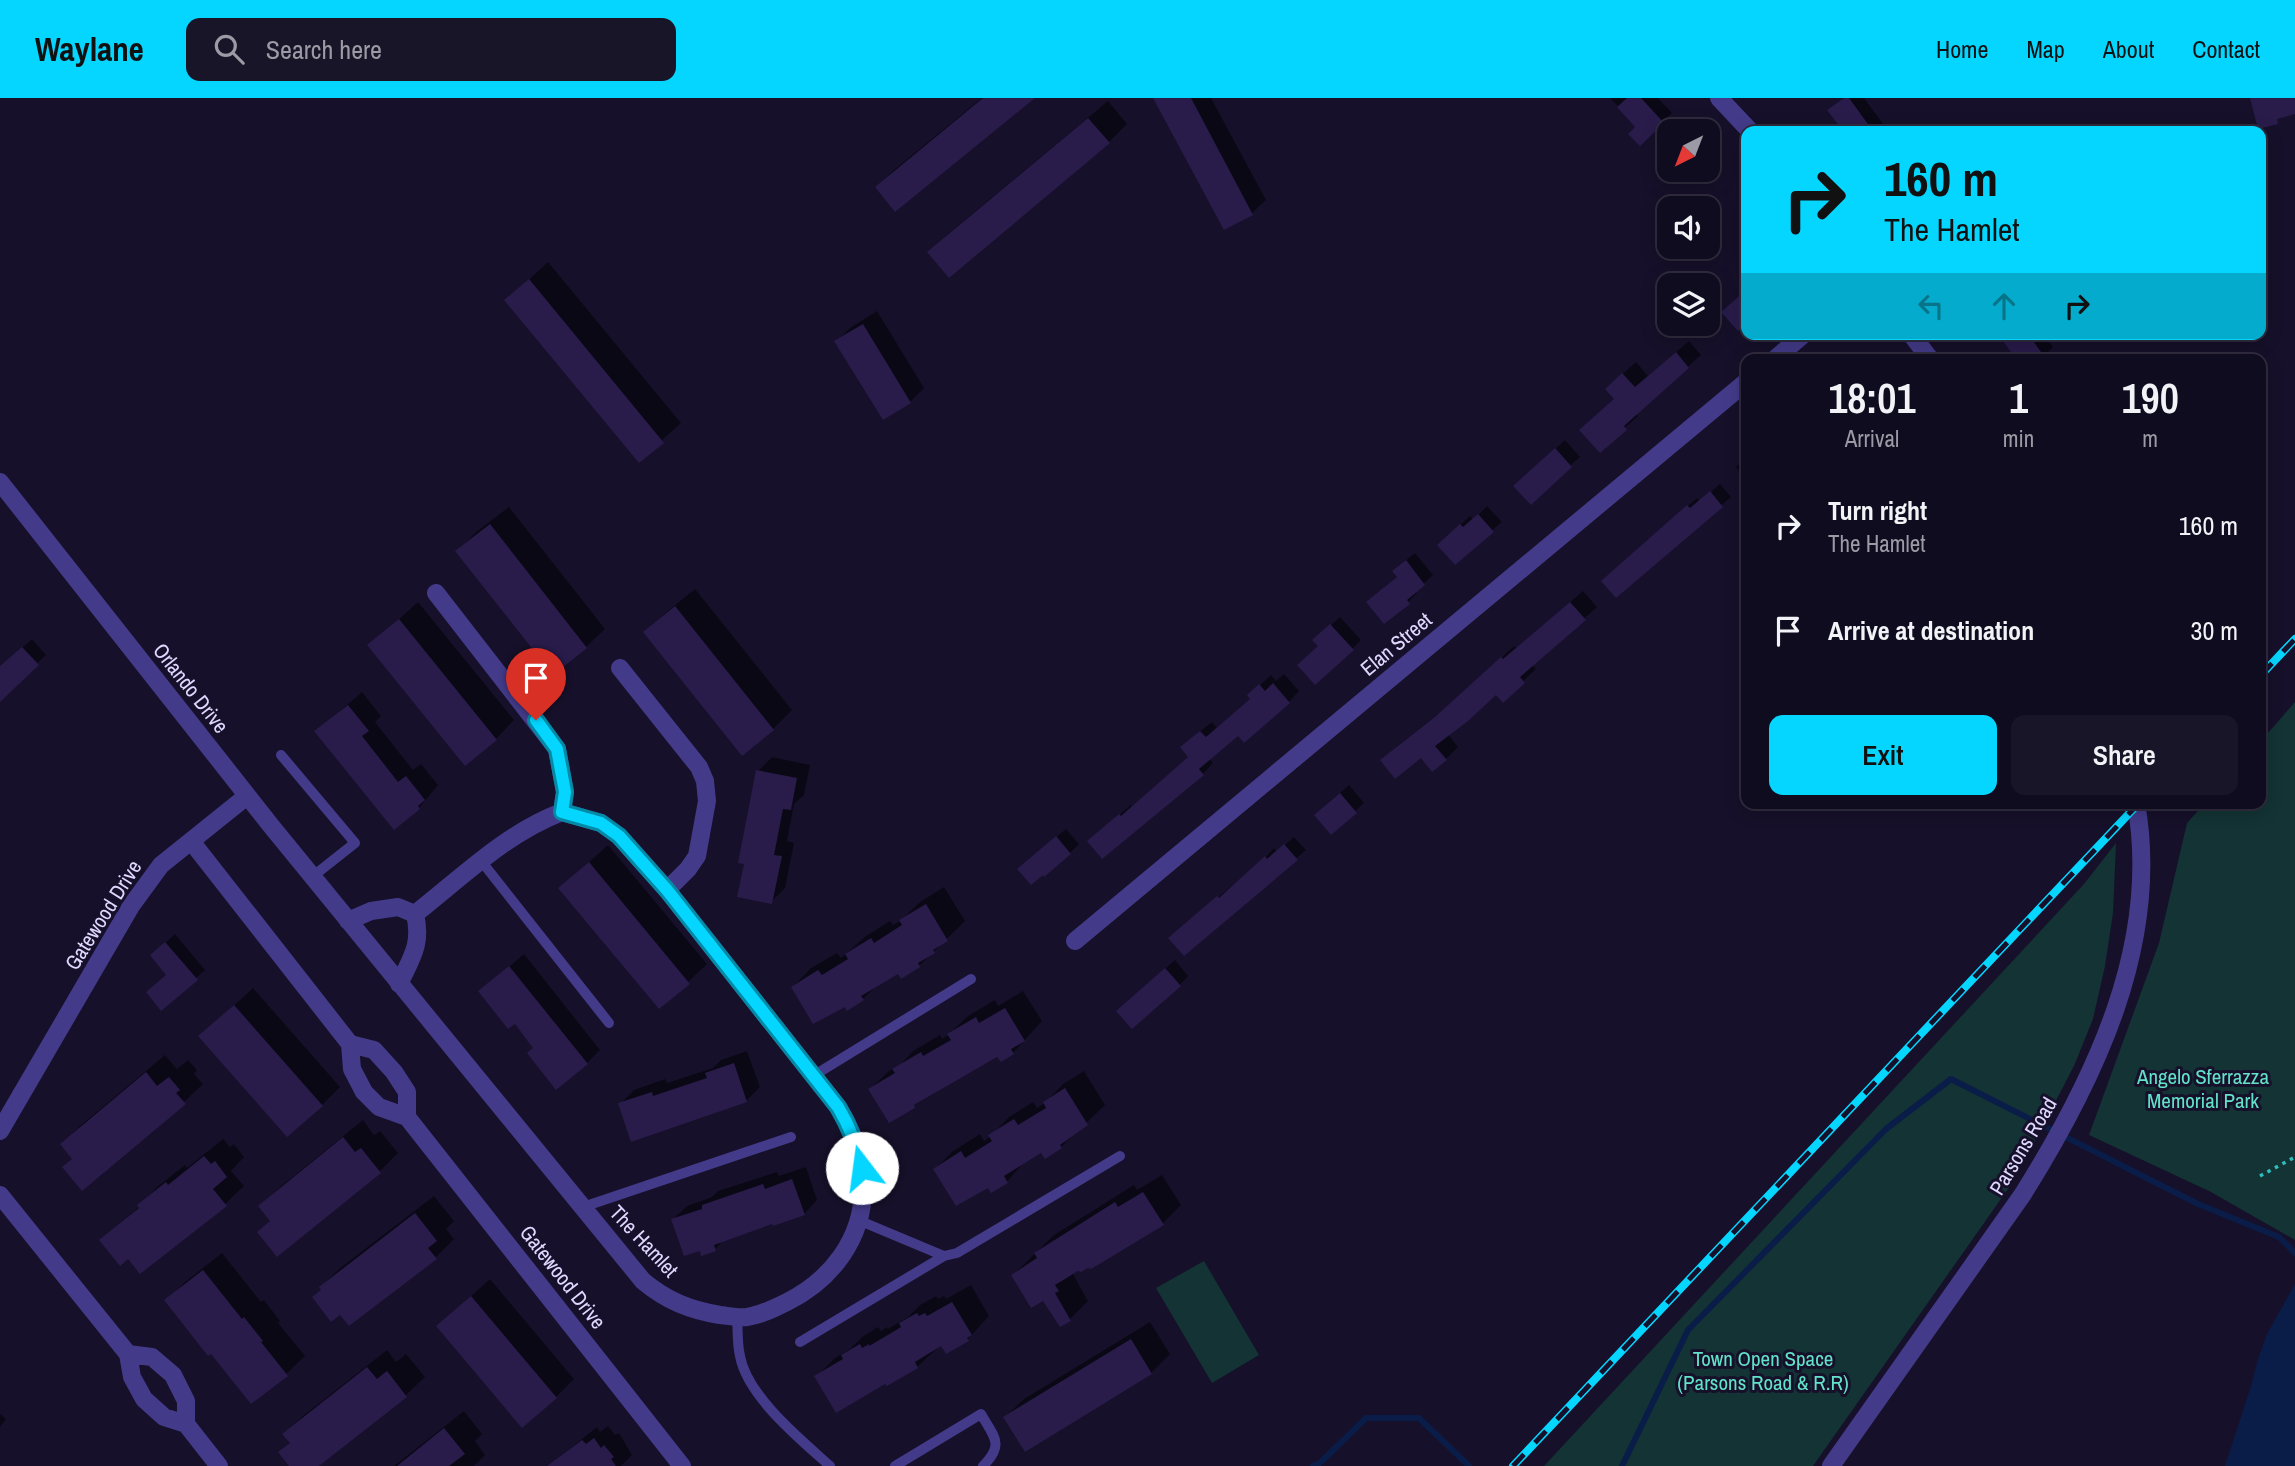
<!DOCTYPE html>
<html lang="en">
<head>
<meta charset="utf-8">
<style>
	body { margin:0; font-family:"Archivo Narrow",sans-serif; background:#191529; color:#f1f3f6; height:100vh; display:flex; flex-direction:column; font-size:26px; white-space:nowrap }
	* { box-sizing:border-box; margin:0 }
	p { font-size:23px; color:#9c9ba5 }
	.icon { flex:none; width:38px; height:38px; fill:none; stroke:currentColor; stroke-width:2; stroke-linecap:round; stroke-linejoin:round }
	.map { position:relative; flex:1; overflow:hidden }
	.sheet { position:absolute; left:1741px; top:256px; width:525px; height:455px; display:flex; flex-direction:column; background:#100c20; border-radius:14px; box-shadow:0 4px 18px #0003,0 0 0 2px #302c3e }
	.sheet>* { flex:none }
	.guide { position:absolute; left:1741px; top:28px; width:525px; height:214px; border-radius:14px; box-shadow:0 4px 18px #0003,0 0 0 2px #302c3e; background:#05d6ff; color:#111; overflow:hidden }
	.needle { width:46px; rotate:222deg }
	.controls { position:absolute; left:1657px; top:21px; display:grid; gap:14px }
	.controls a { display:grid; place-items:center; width:63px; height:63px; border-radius:14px; background:#100c20; box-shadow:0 4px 18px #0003,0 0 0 2px #302c3e; font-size:35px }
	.pin { position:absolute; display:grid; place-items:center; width:60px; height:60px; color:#fff; margin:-72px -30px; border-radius:50% 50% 50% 0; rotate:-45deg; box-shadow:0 0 7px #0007 }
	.pin .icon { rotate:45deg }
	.me { position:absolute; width:77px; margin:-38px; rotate:345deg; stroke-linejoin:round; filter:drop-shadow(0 0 5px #0008) }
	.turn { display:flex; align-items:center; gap:24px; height:147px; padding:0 28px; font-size:32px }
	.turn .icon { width:91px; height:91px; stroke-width:2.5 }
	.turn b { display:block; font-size:49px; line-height:60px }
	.lanes { display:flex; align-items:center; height:66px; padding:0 28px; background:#0003; justify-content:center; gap:35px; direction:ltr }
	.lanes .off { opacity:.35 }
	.eta { display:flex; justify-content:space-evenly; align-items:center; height:119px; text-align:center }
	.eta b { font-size:42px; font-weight:600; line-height:49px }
	.cta { display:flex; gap:14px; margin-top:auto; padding:14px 28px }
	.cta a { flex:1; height:80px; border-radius:14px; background:#05d6ff; color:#111; font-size:28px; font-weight:600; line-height:80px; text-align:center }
	.cta a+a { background:#191529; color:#f1f3f6 }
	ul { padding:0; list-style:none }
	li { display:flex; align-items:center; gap:21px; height:105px; padding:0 28px }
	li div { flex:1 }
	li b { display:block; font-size:26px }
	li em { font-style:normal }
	header { display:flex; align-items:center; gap:42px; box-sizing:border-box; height:98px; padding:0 35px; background:#05d6ff; color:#111 }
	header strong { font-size:33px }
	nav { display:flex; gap:38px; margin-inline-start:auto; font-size:24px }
	.search { width:490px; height:63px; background:#191529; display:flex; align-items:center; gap:18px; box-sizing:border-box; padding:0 24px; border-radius:14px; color:#9c9ba5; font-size:26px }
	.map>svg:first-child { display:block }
</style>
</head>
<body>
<header>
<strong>Waylane</strong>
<div class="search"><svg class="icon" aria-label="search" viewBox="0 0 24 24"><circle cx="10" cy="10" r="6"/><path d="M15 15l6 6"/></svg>Search here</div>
<nav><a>Home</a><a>Map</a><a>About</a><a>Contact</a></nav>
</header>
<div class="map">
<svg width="2295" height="1368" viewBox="0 0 2295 1368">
	<rect width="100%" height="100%" fill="#16102a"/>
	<path fill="#133334" d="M 2295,604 L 2295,1142 L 2211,1094 L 2089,1037 L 2159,845 L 2187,725 L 2205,705 L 2261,705 L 2261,643 Z
		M 2116,745 L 2113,815 L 2105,868 L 2093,921 L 2074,968 L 2015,1081 L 1813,1368 L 1544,1368 L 2084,786 Z
		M 1204,1163 L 1259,1257 L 1212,1285 L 1156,1190 Z"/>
	<path fill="#0a1d49" d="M 2295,1186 L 2295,1368 L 2225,1368 L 2251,1288 L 2258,1261 L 2267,1236 Z"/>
	<path fill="#0007" d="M 982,0 L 1032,0 L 877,89 L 895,71 Z
		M 1155,0 L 1211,0 L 1266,102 L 1252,115 L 1225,130 Z
		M 1610,0 L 1658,0 L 1672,15 L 1640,46 L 1637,28 Z
		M 1844,0 L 1864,0 L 1886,30 L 1882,33 L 1845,33 L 1830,12 Z
		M 1108,3 L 1127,26 L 1109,44 L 930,154 L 948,136 Z
		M 548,164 L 681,325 L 639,363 L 507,202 Z
		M 877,213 L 924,290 L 910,304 L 837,243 L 850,230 Z
		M 2000,236 L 2043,236 L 2053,249 L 2041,261 Z
		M 1689,243 L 1701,257 L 1636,315 L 1638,318 L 1600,352 L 1616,300 L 1620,278 L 1636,264 L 1648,278 Z
		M 1565,342 L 1580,359 L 1531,404 L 1525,379 Z
		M 1746,359 L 1746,382 L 1736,369 Z
		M 1720,386 L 1731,399 L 1616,498 L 1612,474 L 1697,400 L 1700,403 Z
		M 1487,408 L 1502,424 L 1455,464 L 1448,438 L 1470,418 L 1473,422 Z
		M 509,409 L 605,531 L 586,549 L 554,575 L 458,453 L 476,434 Z
		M 1415,455 L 1433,477 L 1415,493 L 1417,495 L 1408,504 L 1368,504 L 1398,478 L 1404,464 Z
		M 695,491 L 792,612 L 773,631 L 742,655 L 646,534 L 664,516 Z
		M 1583,493 L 1597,509 L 1532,567 L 1536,571 L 1503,602 L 1496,595 L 1448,636 L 1458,649 L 1446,661 L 1421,658 L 1383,662 L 1395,650 L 1451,606 L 1514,548 L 1517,550 Z
		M 418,504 L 514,622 L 496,641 L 465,665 L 370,547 Z
		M 1340,519 L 1361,542 L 1352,551 L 1320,548 L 1315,542 Z
		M 32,541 L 46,557 L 0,601 L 0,569 Z
		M 1284,576 L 1299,593 L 1289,604 L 1238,635 L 1209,660 L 1213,665 L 1203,676 L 1100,733 L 1131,707 L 1132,709 L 1190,658 L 1193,639 L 1212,624 L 1217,630 L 1252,600 L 1249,597 L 1271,577 L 1276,583 Z
		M 362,594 L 381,618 L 375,624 L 413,672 L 421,666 L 438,687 L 419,710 L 317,633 Z
		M 772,659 L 810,667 L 804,697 L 794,706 L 787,743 L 794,745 L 785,790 L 771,804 L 758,673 Z
		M 1349,687 L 1364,705 L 1332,734 L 1325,708 Z
		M 1066,731 L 1079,746 L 1070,755 L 1028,762 Z
		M 1294,739 L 1306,752 L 1184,856 L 1179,831 L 1259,766 L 1274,750 L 1277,754 Z
		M 608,747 L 707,866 L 688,884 L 560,790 Z
		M 944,789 L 965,823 L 919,868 L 899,873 L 879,885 L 863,901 L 848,910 L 845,907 L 793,889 L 811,870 L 837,855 L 841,860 L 866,838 L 890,823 L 893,827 L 900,823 L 920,804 Z
		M 175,836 L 205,872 L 196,880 L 168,876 L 161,849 Z
		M 524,856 L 600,952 L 587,965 L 535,949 L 515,924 L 480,894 Z
		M 1175,862 L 1188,878 L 1180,887 L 1127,904 Z
		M 253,890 L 340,989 L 322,1007 L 201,938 Z
		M 1023,893 L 1042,923 L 1013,955 L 998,956 L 889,1023 L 870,991 L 889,973 L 901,966 L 913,953 L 940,937 L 942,941 L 948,937 L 968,918 L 995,902 L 998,908 Z
		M 747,953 L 760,989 L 746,1003 L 620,1006 L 634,992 L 665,981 L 667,985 L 713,970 L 721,962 Z
		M 165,957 L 177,971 L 188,962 L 197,972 L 194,976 L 203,986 L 184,1004 L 73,1060 L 62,1046 L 80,1028 Z
		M 1084,973 L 1105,1007 L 1061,1049 L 1042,1053 L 1024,1064 L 1007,1084 L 989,1088 L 935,1071 L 953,1053 L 980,1036 L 984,1043 L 991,1038 L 1009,1019 L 1033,1004 L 1037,1010 L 1045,1005 L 1063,986 Z
		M 363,1022 L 374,1037 L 380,1033 L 398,1055 L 380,1073 L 277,1156 L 259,1134 L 271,1122 L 260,1109 L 279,1090 Z
		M 223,1041 L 230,1049 L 234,1046 L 244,1059 L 231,1073 L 244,1088 L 225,1106 L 129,1158 L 101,1142 L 140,1108 L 157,1089 L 185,1067 L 187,1070 Z
		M 806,1069 L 817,1102 L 804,1116 L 773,1123 L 726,1140 L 715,1151 L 673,1121 L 687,1108 L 712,1099 L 718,1093 L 777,1074 L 779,1078 Z
		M 1162,1077 L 1181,1107 L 1163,1125 L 1073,1176 L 1088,1203 L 1070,1221 L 1013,1177 L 1054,1137 L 1134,1087 L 1137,1092 Z
		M 434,1098 L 454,1123 L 446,1131 L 454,1141 L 436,1159 L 349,1226 L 321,1189 L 339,1171 Z
		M 222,1155 L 261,1204 L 264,1202 L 280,1223 L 278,1225 L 305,1258 L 286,1276 L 167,1202 L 185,1184 Z
		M 490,1181 L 574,1281 L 556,1299 L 438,1228 Z
		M 971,1187 L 989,1218 L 968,1241 L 946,1254 L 942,1246 L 917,1269 L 817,1278 L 835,1260 L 850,1251 L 862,1239 L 878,1229 L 881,1233 L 887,1229 L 888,1231 L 908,1219 L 920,1207 L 936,1198 L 938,1201 L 944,1198 L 946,1201 Z
		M 1150,1224 L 1170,1256 L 1151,1275 L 1026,1352 L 1005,1319 L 1024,1301 Z
		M 387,1252 L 396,1264 L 406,1256 L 425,1279 L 406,1297 L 316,1368 L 291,1368 L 280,1354 L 291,1344 L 285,1336 L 303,1318 Z
		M 464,1313 L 482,1336 L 475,1343 L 485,1357 L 474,1368 L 394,1368 Z
		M 0,1316 L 6,1321 L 0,1329 Z
		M 608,1328 L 615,1337 L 619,1335 L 632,1357 L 621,1368 L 548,1368 L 597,1329 L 600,1334 Z"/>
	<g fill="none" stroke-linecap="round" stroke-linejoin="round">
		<path stroke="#0a1d49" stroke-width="6" d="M 1313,1368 L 1320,1365 L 1366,1320 L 1419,1320 L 1469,1368
			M 1622,1368 L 1688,1232 L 1886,1031 L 1951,981 L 2198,1106 L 2279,1139 L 2295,1155"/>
	</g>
	<path fill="#291c4b" d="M 983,0 L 1035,0 L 895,114 L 875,89 Z
		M 1153,0 L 1191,0 L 1253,117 L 1224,132 Z
		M 1627,0 L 1641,0 L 1664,25 L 1640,48 L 1628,36 L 1635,29 L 1617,9 Z
		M 1844,0 L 1849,0 L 1873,33 L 1843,33 L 1827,12 Z
		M 2250,0 L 2295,0 L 2295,16 L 2277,21 L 2278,26 L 2258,31 Z
		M 1088,20 L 1110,45 L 949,180 L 927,154 Z
		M 529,181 L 664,345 L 639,365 L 504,202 Z
		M 1746,192 L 1746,226 L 1738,233 L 1721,214 Z
		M 863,226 L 911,305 L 883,322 L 834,243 Z
		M 1998,236 L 2028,236 L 2046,261 L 2016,261 Z
		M 1676,254 L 1689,270 L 1624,328 L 1627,332 L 1600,355 L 1579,332 L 1614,301 L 1605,291 L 1622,275 L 1635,289 Z
		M 1555,350 L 1572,369 L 1531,407 L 1513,388 Z
		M 1710,393 L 1723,409 L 1616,500 L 1601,483 L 1687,407 L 1690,410 Z
		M 1478,416 L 1494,434 L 1455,467 L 1437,447 L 1460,426 L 1463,429 Z
		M 490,426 L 587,550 L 553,577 L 455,453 Z
		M 1406,462 L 1425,487 L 1407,502 L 1410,506 L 1384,526 L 1366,504 L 1397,479 L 1392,473 Z
		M 1570,504 L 1586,522 L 1520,579 L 1525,585 L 1503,605 L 1496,597 L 1468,623 L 1435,648 L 1447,662 L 1432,674 L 1421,660 L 1395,681 L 1380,662 L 1436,618 L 1501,559 L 1503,561 Z
		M 675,508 L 774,632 L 742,658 L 643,534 Z
		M 399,521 L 497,642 L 465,668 L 367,547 Z
		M 1330,526 L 1354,552 L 1315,587 L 1297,567 L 1318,548 L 1312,542 Z
		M 22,549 L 39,567 L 0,604 L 0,568 Z
		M 1273,585 L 1290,605 L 1244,645 L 1238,638 L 1199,671 L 1204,677 L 1102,761 L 1087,743 L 1119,716 L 1121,718 L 1188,659 L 1180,649 L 1200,633 L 1206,639 L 1250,601 L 1247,597 L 1259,586 L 1265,593 Z
		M 348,607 L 369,633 L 362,638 L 398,684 L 406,678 L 425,702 L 418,708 L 420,711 L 394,732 L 314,633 Z
		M 756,672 L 797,680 L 791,712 L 783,711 L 774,757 L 782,758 L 772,806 L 737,799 L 744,766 L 738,765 Z
		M 1340,695 L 1357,715 L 1331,737 L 1314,717 Z
		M 1056,738 L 1071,756 L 1044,779 L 1043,777 L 1031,787 L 1017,771 Z
		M 1284,746 L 1298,762 L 1184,858 L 1168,840 L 1217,798 L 1219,800 L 1265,758 L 1267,761 Z
		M 589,764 L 690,886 L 659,911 L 558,790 Z
		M 926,806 L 948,843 L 933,852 L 935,855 L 918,865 L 920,869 L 901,881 L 898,876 L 861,898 L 864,902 L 847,913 L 845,909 L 813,926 L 791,889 L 818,872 L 822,877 L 848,861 L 845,856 L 871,840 L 874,845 L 902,827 L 899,822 Z
		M 165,844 L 198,882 L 161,913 L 146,894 L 166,877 L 150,857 Z
		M 509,868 L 588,966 L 556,992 L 527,955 L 533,950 L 515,926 L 508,931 L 478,893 Z
		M 1165,870 L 1181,888 L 1132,931 L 1116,913 Z
		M 234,907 L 323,1008 L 287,1039 L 198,938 Z
		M 1005,910 L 1025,943 L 1011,951 L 1014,956 L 1001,964 L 997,959 L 914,1007 L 915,1010 L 889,1025 L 868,991 L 895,975 L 892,971 L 921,954 L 923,958 L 951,942 L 947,936 L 976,919 L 979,925 Z
		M 734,965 L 747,1004 L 631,1044 L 618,1005 L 652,994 L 653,998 L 707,980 L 705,975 Z
		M 146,974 L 157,988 L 169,979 L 180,992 L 176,995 L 186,1006 L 82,1093 L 62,1069 L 72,1061 L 60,1046 Z
		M 1065,990 L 1088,1027 L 1060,1047 L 1062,1050 L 1045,1061 L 1041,1055 L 1004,1078 L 1008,1085 L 991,1095 L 988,1090 L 956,1108 L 933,1071 L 961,1053 L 965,1060 L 992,1043 L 988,1037 L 1014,1021 L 1018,1027 L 1046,1010 L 1043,1004 Z
		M 343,1039 L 355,1054 L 361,1050 L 381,1075 L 277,1159 L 257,1134 L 270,1123 L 258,1108 Z
		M 204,1058 L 211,1066 L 215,1063 L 227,1079 L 213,1091 L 227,1108 L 140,1176 L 128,1161 L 120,1168 L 99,1142 L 139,1110 L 137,1107 L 166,1084 L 168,1087 Z
		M 792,1081 L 805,1117 L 773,1128 L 772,1126 L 714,1147 L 716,1153 L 701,1158 L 700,1153 L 684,1158 L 671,1121 L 702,1111 L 702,1107 L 763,1086 L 765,1091 Z
		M 1143,1094 L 1164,1127 L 1091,1171 L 1088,1170 L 1081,1174 L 1078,1173 L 1055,1187 L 1059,1193 L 1055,1195 L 1071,1223 L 1060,1229 L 1043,1203 L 1031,1210 L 1011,1177 L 1037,1160 L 1034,1155 L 1115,1104 L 1118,1109 Z
		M 415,1115 L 437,1143 L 428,1150 L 437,1161 L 349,1228 L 340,1217 L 331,1224 L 312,1199 L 321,1192 L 319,1189 Z
		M 203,1172 L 242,1221 L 244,1219 L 263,1243 L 261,1244 L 288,1278 L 251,1306 L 211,1256 L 208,1258 L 164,1202 Z
		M 471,1198 L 557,1300 L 522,1330 L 436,1228 Z
		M 952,1204 L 972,1237 L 967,1240 L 969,1243 L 946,1256 L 941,1248 L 915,1264 L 918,1270 L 887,1288 L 885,1286 L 836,1315 L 814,1278 L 843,1261 L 841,1257 L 860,1246 L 862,1250 L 869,1246 L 869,1248 L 898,1231 L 901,1229 L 899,1225 L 917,1215 L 919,1218 L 925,1215 L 927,1218 Z
		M 1131,1241 L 1152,1276 L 1025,1354 L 1003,1319 Z
		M 367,1269 L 377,1281 L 387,1273 L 407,1299 L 319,1368 L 289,1368 L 278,1354 L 290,1345 L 282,1336 Z
		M 444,1330 L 465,1356 L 449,1368 L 397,1368 Z
		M 594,1340 L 601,1350 L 604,1347 L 614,1359 L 611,1361 L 616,1368 L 547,1368 L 582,1342 L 586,1346 Z"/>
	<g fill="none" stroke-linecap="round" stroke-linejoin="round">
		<path stroke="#2fbdbe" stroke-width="3.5" stroke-dasharray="3.5 5" stroke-linecap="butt" d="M 2260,1078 L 2295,1059"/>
		<path stroke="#433b89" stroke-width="10" d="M 281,657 L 355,745 L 312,779
			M 482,764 L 609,925
			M 813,978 L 971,881
			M 583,1109 L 791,1039
			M 858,1122 L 944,1158 L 957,1155 L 1120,1058
			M 737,1219 C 738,1232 737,1246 740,1258 C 747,1298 800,1341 830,1368
			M 800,1244 L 944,1158
			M 895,1368 L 981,1316 C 994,1339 1005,1346 983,1368"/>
		<path stroke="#433b89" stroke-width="18" d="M 1719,0 L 1750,33
			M 1911,236 L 1930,261
			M 1775,261 L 1804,236
			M 0,384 L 272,729 L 643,1183 C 667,1203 690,1212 720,1217 C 729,1218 738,1220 747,1219 C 761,1217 775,1210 787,1204 C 831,1182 863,1141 863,1090 C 864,1060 853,1034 838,1009 L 667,792 L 619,738 L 601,725 L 562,714 L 565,694 L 557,651 L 436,495
			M 620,570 L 699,669 L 705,683 L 707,703 L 697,758 L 688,771 L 667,792
			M 191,743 L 350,946 L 352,971 L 364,994 L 379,1009 L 407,1019 L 682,1368
			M 415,816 C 461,780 506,735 562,714
			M 348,823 L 371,813 L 398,809 L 415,816
			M 1075,843 L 1746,284
			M 399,886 C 412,859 422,846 415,816
			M 350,946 L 374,952 L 394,974 L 407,994 L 407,1019
			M 0,1033 L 131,808 L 161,767 L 247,698
			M 0,1097 L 128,1256 L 132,1279 L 144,1301 L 164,1319 L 186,1326 L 219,1368
			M 128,1256 L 152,1259 L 173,1277 L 186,1303 L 186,1326
			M 1831,1368 L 2023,1096 C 2095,981 2161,845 2136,705"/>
		<defs>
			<path id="rail" d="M 2261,577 L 2295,541
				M 1513,1368 L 2139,705"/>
		</defs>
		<use href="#rail" stroke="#05d6ff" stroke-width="8"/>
		<use href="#rail" stroke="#16102a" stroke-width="5" stroke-dasharray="16" stroke-linecap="butt"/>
	</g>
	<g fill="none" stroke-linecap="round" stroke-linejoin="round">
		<defs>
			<path id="route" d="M 536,622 L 557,651 L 565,694 L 562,714 L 601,725 L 619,738 L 667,792 L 838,1009 C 850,1029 857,1047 862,1070"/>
		</defs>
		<use href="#route" stroke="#038ba6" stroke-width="18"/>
		<use href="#route" stroke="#05d6ff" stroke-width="12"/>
	</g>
	<g text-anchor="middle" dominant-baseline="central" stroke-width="6" stroke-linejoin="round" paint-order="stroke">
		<g font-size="21" fill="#e0d9ff" stroke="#16102a">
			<text transform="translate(1396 546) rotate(-40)">Elan Street</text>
			<text transform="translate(191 590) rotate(52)">Orlando Drive</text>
			<text transform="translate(103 817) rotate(-58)">Gatewood Drive</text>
			<text transform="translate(2023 1048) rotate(-59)">Parsons Road</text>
			<text transform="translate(644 1143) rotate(47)">The Hamlet</text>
			<text transform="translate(563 1179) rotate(52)">Gatewood Drive</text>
		</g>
		<g font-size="21" fill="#62e2ca" stroke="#16102a">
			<text x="2203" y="978">Angelo Sferrazza<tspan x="2203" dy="24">Memorial Park</tspan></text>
			<text x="1763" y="1260">Town Open Space<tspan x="1763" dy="24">(Parsons Road &amp; R.R)</tspan></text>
		</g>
	</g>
</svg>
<div class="controls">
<a><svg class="needle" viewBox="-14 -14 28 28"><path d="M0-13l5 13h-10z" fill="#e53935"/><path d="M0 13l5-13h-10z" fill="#9c9ba5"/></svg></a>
<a><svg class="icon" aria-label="sound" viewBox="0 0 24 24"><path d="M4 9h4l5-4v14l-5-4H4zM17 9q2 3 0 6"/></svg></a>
<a><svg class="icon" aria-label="layers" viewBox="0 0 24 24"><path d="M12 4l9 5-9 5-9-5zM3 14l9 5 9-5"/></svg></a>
</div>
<div class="pin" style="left:536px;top:622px;background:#d93025"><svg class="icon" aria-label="arrive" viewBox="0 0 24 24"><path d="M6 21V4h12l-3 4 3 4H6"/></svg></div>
<svg class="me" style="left:862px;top:1070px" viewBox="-20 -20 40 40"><circle r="19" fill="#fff"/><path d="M0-13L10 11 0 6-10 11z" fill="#05d6ff"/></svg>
<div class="guide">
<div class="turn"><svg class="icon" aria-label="right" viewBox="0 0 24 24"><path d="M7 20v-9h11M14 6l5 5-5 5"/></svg><div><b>160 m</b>The Hamlet</div></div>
<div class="lanes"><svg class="icon off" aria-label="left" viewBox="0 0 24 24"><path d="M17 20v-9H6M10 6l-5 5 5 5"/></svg><svg class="icon off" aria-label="ahead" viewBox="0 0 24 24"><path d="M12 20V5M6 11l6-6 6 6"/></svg><svg class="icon" aria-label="right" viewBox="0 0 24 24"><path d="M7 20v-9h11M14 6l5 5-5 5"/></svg></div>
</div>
<section class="sheet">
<div class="eta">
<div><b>18:01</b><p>Arrival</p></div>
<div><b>1</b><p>min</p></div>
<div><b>190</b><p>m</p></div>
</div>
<ul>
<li><svg class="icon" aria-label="right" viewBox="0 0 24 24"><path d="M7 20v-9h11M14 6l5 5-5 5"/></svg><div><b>Turn right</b><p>The Hamlet</p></div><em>160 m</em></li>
<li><svg class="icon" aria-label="arrive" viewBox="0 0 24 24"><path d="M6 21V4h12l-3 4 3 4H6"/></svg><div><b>Arrive at destination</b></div><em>30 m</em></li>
</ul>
<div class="cta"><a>Exit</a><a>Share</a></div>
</section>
</div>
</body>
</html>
